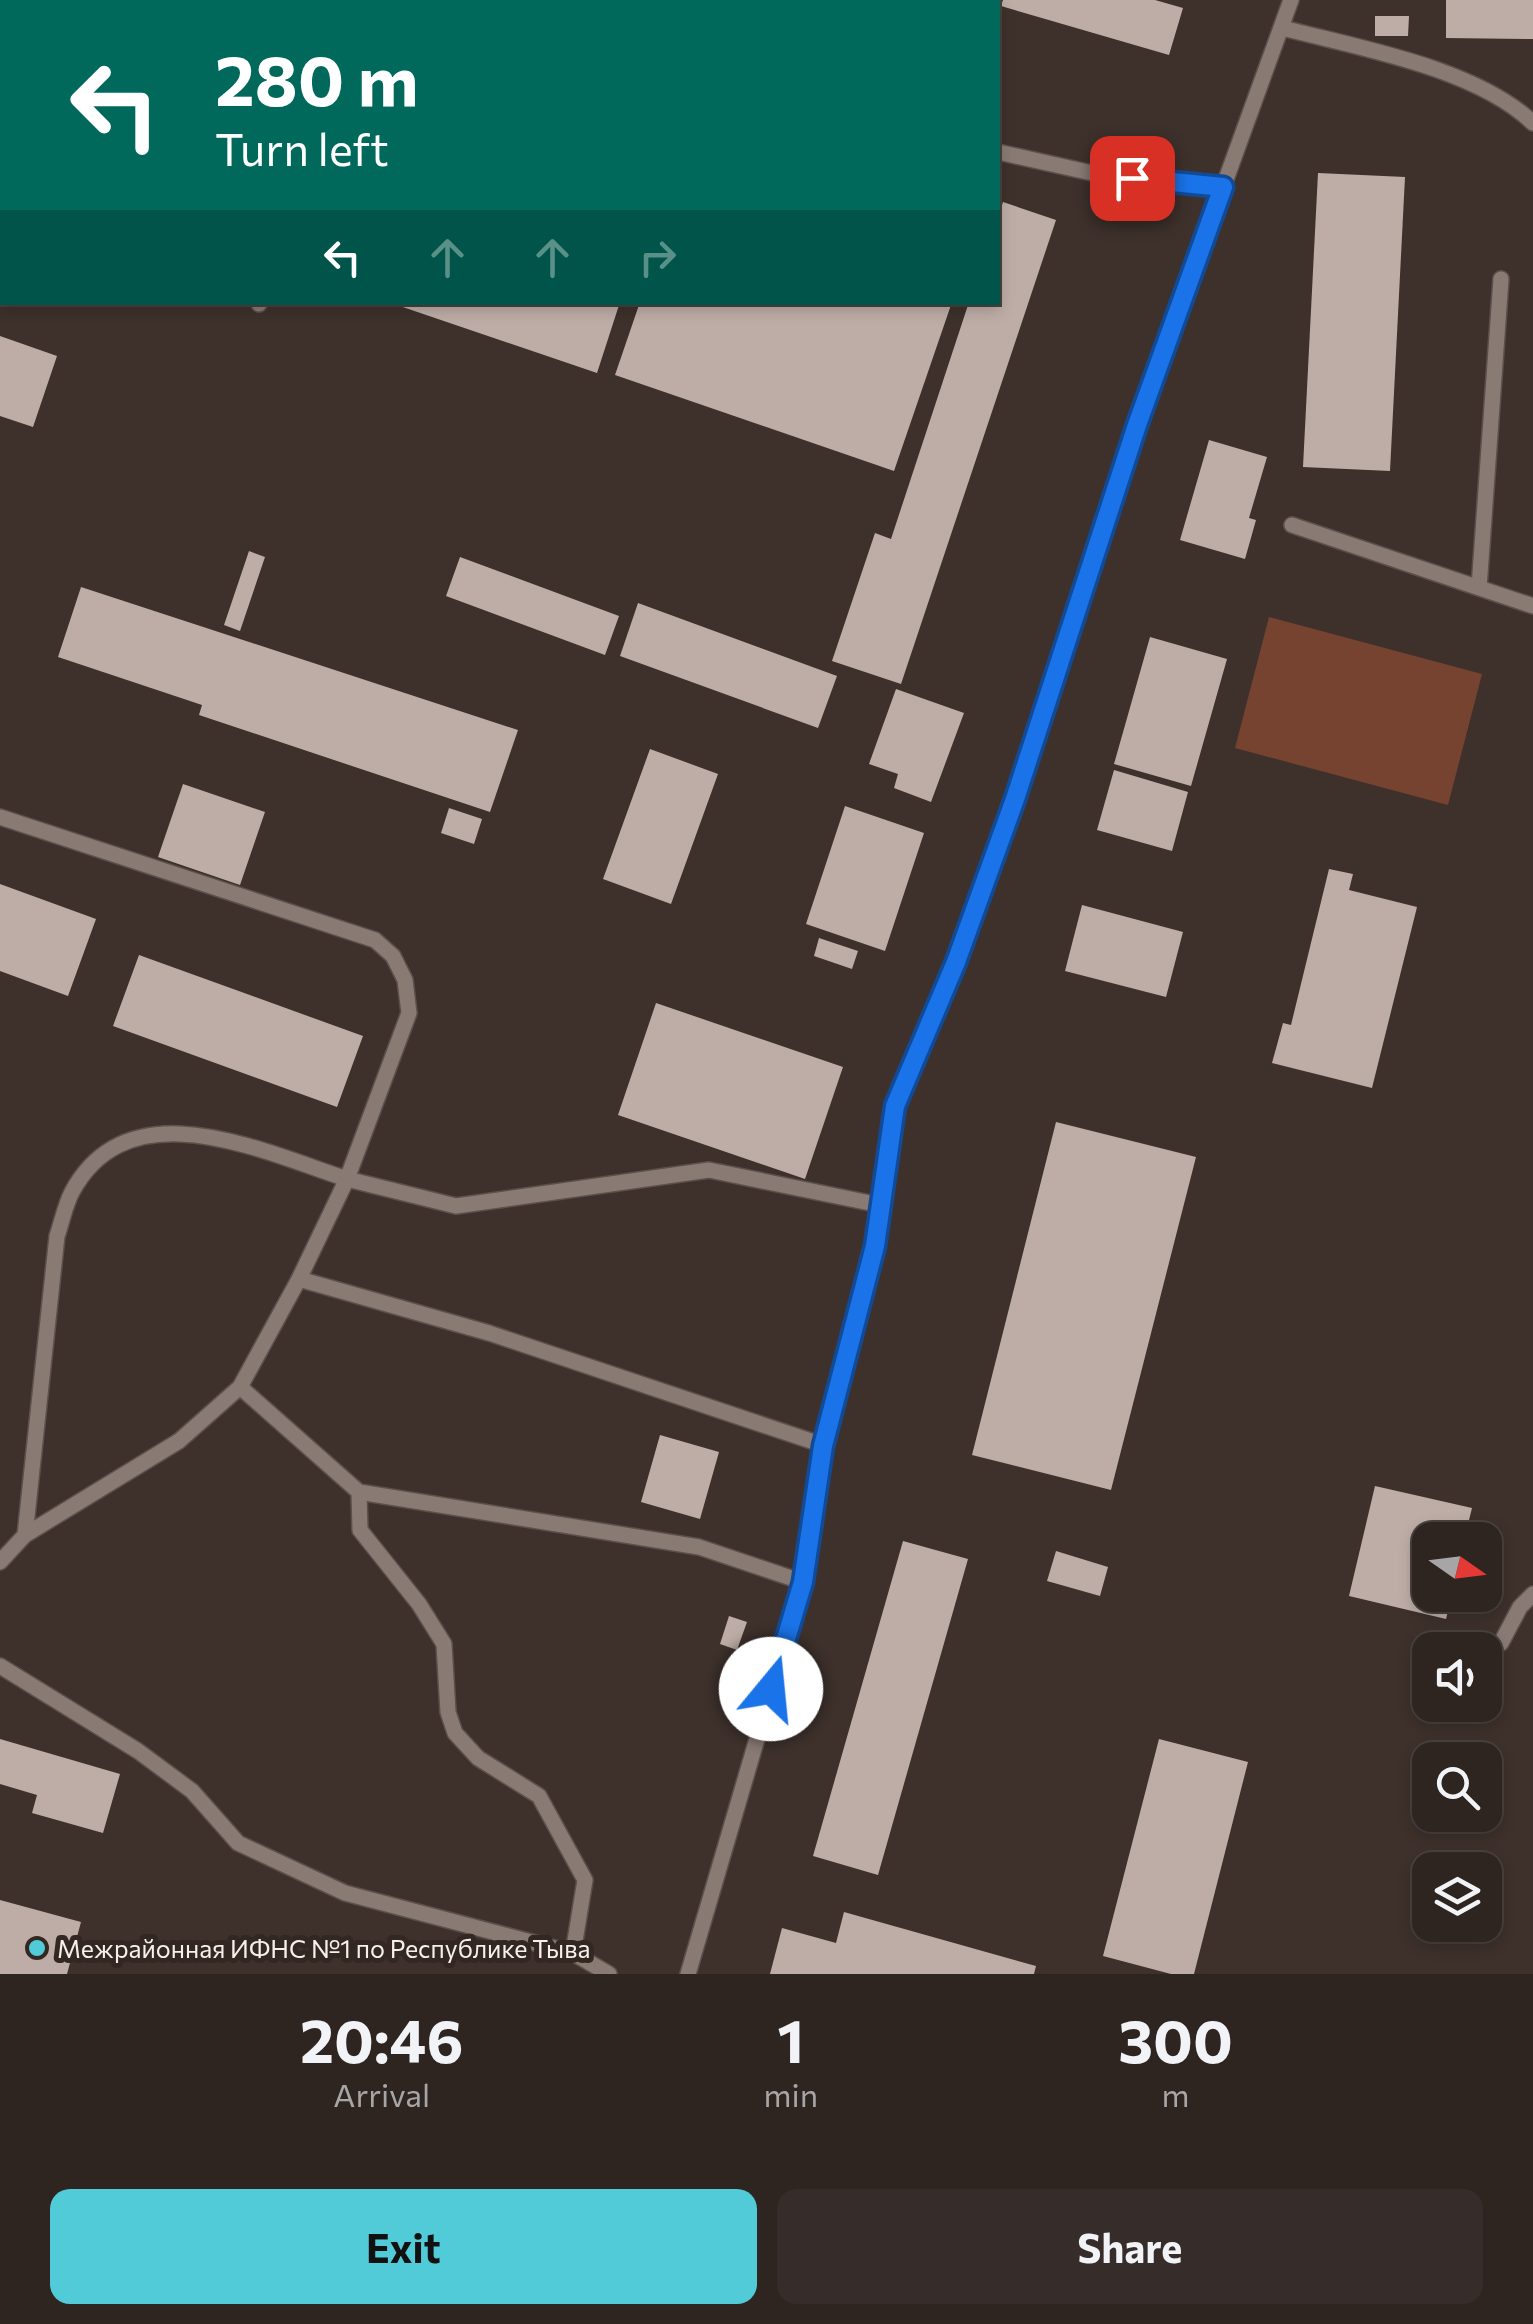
<!DOCTYPE html>
<html lang="en">
<head>
<meta charset="utf-8">
<style>
	body { margin:0; font-family:Commissioner,sans-serif; background:#362d2a; color:#f1f3f6; height:100vh; display:flex; flex-direction:column; font-size:38px; white-space:nowrap }
	* { box-sizing:border-box; margin:0 }
	p { font-size:32px; color:#a7a5a5 }
	.icon { flex:none; width:55px; height:55px; fill:none; stroke:currentColor; stroke-width:2; stroke-linecap:round; stroke-linejoin:round }
	.map { position:relative; height:1974px; overflow:hidden }
	.drawer { display:flex; flex-direction:column; background:#2e2521; flex:1 }
	.drawer>* { flex:none }
	.hud { position:absolute; left:0px; top:0px; width:1000px; height:305px; box-shadow:0 5px 15px #0003,0 0 0 2px #49423f; background:#00695c; color:#fff; overflow:hidden }
	.needle { width:65px; rotate:104deg }
	.fabs { position:absolute; left:1412px; top:1522px; display:grid; gap:20px }
	.fabs a { display:grid; place-items:center; width:90px; height:90px; border-radius:20px; background:#2e2521; box-shadow:0 5px 15px #0003,0 0 0 2px #49423f; font-size:50px }
	.pin { position:absolute; display:grid; place-items:center; width:85px; height:85px; color:#fff; margin:-42px; border-radius:20px; box-shadow:0 5px 15px #0006 }
	.me { position:absolute; width:110px; margin:-55px; rotate:17deg; stroke-linejoin:round; filter:drop-shadow(0 0 8px #0008) }
	.turn { display:flex; align-items:center; gap:35px; height:210px; padding:0 50px; font-size:45px }
	.turn .icon { width:130px; height:130px; stroke-width:2.5 }
	.turn b { display:block; font-size:70px; line-height:85px }
	.lanes { display:flex; align-items:center; height:95px; padding:0 50px; background:#0003; justify-content:center; gap:50px; direction:ltr }
	.lanes .off { opacity:.35 }
	.eta { display:flex; justify-content:space-evenly; align-items:center; height:170px; text-align:center }
	.eta b { font-size:60px; font-weight:700; line-height:70px }
	.cta { display:flex; gap:20px; margin-top:auto; padding:20px 50px }
	.cta a { flex:1; height:115px; border-radius:20px; background:#52cbd9; color:#111; font-size:40px; font-weight:700; line-height:115px; text-align:center }
	.cta a+a { background:#362d2a; color:#f1f3f6 }
	.map>svg:first-child { display:block }
</style>
</head>
<body>
<div class="map">
<svg width="1533" height="1974" viewBox="0 0 1533 1974">
	<rect width="100%" height="100%" fill="#3e312c"/>
	<path fill="#754330" d="M 1269,617 L 1482,674 L 1448,805 L 1235,748 Z"/>
	<path fill="#beada7" d="M 1003,0 L 1155,0 L 1183,8 L 1169,55 L 1001,6 Z
		M 1446,0 L 1533,0 L 1533,39 L 1446,38 Z
		M 1375,16 L 1409,16 L 1408,36 L 1375,36 Z
		M 1318,173 L 1405,177 L 1390,471 L 1303,467 Z
		M 1003,202 L 1056,220 L 901,684 L 832,661 L 875,533 L 891,539 L 969,302 L 998,302 L 998,218 Z
		M 388,302 L 620,302 L 597,373 Z
		M 640,302 L 952,302 L 894,471 L 615,375 Z
		M 0,336 L 57,356 L 33,427 L 0,416 Z
		M 1209,440 L 1267,457 L 1249,518 L 1256,520 L 1245,559 L 1180,540 Z
		M 249,551 L 265,557 L 240,631 L 224,625 Z
		M 460,557 L 619,616 L 605,655 L 446,596 Z
		M 81,587 L 518,730 L 490,812 L 199,715 L 202,705 L 58,657 Z
		M 638,603 L 837,676 L 818,728 L 620,656 Z
		M 1150,637 L 1227,659 L 1191,786 L 1114,764 Z
		M 896,689 L 964,713 L 931,802 L 894,788 L 898,774 L 869,764 Z
		M 650,749 L 718,774 L 671,904 L 603,879 Z
		M 1114,770 L 1188,792 L 1172,851 L 1097,830 Z
		M 183,784 L 265,812 L 240,885 L 158,857 Z
		M 845,806 L 924,833 L 885,951 L 806,924 Z
		M 449,808 L 482,819 L 474,844 L 441,833 Z
		M 1329,869 L 1353,874 L 1349,890 L 1417,907 L 1372,1088 L 1272,1063 L 1283,1023 L 1291,1025 Z
		M 0,884 L 96,919 L 68,996 L 0,971 Z
		M 1082,905 L 1183,932 L 1166,997 L 1065,971 Z
		M 819,938 L 858,951 L 852,969 L 814,956 Z
		M 139,955 L 363,1036 L 337,1107 L 113,1026 Z
		M 656,1003 L 843,1067 L 805,1179 L 618,1115 Z
		M 1056,1122 L 1196,1157 L 1111,1490 L 972,1455 Z
		M 660,1435 L 719,1452 L 700,1519 L 641,1502 Z
		M 1375,1486 L 1472,1508 L 1464,1540 L 1430,1540 L 1430,1595 L 1452,1595 L 1446,1619 L 1349,1596 Z
		M 903,1541 L 968,1559 L 878,1875 L 813,1856 Z
		M 1056,1551 L 1108,1567 L 1100,1596 L 1047,1581 Z
		M 729,1616 L 747,1622 L 737,1650 L 720,1644 Z
		M 0,1739 L 120,1774 L 103,1833 L 32,1813 L 37,1795 L 0,1784 Z
		M 1159,1739 L 1248,1762 L 1194,1974 L 1171,1974 L 1103,1956 Z
		M 0,1900 L 81,1922 L 67,1974 L 0,1974 Z
		M 844,1912 L 1036,1966 L 1034,1974 L 770,1974 L 782,1928 L 836,1943 Z"/>
	<g fill="none" stroke-linecap="round" stroke-linejoin="round">
		<defs>
			<path id="service" d="M 630,0 L 636,2
				M 377,2 L 379,0
				M 1283,28 C 1359,48 1476,68 1533,123
				M 998,152 L 1101,175 L 1223,187
				M 259,304 L 260,302
				M 1292,525 L 1533,606
				M 1479,588 L 1501,279
				M 0,817 L 375,940 L 393,956 L 405,980 L 409,1013 L 347,1179 L 456,1206 L 709,1170 L 880,1205
				M 240,1387 L 299,1279
				M 359,1492 L 360,1530 L 419,1604 L 444,1644 L 448,1712 L 455,1733 L 478,1758 L 539,1796 L 585,1880 L 573,1953
				M 0,1562 L 25,1535
				M 803,1582 L 699,1547 L 359,1492 L 240,1387 L 179,1441 L 25,1535 L 57,1236 C 62,1222 65,1205 72,1192 C 129,1086 263,1152 347,1179 L 299,1279 L 489,1333 L 823,1445
				M 1501,1643 L 1520,1607 L 1533,1594
				M 0,1666 L 138,1751 L 192,1791 L 238,1843 L 345,1893 L 573,1953 L 609,1974
				M 688,1974 L 803,1582 L 823,1445 L 875,1246 L 895,1106 L 956,962 L 1015,799 L 1137,425 L 1291,0"/>
		</defs>
		<use href="#service" stroke="#5b504c" stroke-width="18"/>
		<use href="#service" stroke="#897a74" stroke-width="15"/>
	</g>
	<g fill="none" stroke-linecap="round" stroke-linejoin="round">
		<defs>
			<path id="route" d="M 771,1689 L 803,1582 L 823,1446 L 875,1246 L 895,1106 L 956,962 L 1015,799 L 1137,425 L 1223,187 L 1132,178"/>
		</defs>
		<use href="#route" stroke="#114b97" stroke-width="25"/>
		<use href="#route" stroke="#1a73e8" stroke-width="18"/>
	</g>
	<circle fill="#52cbd9" stroke="#332722" stroke-width="4" cx="37" cy="1948" r="10"/>
	<g text-anchor="middle" dominant-baseline="central" stroke-width="10" stroke-linejoin="round" paint-order="stroke">
		<g font-size="25" fill="#f7efeb" stroke="#332722" text-anchor="start">
			<text x="57" y="1948">Межрайонная ИФНС №1 по Республике Тыва</text>
		</g>
	</g>
</svg>
<div class="fabs">
<a><svg class="needle" viewBox="-14 -14 28 28"><path d="M0-13l5 13h-10z" fill="#e53935"/><path d="M0 13l5-13h-10z" fill="#a7a5a5"/></svg></a>
<a><svg class="icon" aria-label="sound" viewBox="0 0 24 24"><path d="M4 9h4l5-4v14l-5-4H4zM17 9q2 3 0 6"/></svg></a>
<a><svg class="icon" aria-label="search" viewBox="0 0 24 24"><circle cx="10" cy="10" r="6"/><path d="M15 15l6 6"/></svg></a>
<a><svg class="icon" aria-label="layers" viewBox="0 0 24 24"><path d="M12 4l9 5-9 5-9-5zM3 14l9 5 9-5"/></svg></a>
</div>
<div class="pin" style="left:1132px;top:178px;background:#d93025"><svg class="icon" aria-label="arrive" viewBox="0 0 24 24"><path d="M6 21V4h12l-3 4 3 4H6"/></svg></div>
<svg class="me" style="left:771px;top:1689px" viewBox="-20 -20 40 40"><circle r="19" fill="#fff"/><path d="M0-13L10 11 0 6-10 11z" fill="#1a73e8"/></svg>
<div class="hud">
<div class="turn"><svg class="icon" aria-label="left" viewBox="0 0 24 24"><path d="M17 20v-9H6M10 6l-5 5 5 5"/></svg><div><b>280 m</b>Turn left</div></div>
<div class="lanes"><svg class="icon" aria-label="left" viewBox="0 0 24 24"><path d="M17 20v-9H6M10 6l-5 5 5 5"/></svg><svg class="icon off" aria-label="ahead" viewBox="0 0 24 24"><path d="M12 20V5M6 11l6-6 6 6"/></svg><svg class="icon off" aria-label="ahead" viewBox="0 0 24 24"><path d="M12 20V5M6 11l6-6 6 6"/></svg><svg class="icon off" aria-label="right" viewBox="0 0 24 24"><path d="M7 20v-9h11M14 6l5 5-5 5"/></svg></div>
</div>
</div>
<section class="drawer">
<div class="eta">
<div><b>20:46</b><p>Arrival</p></div>
<div><b>1</b><p>min</p></div>
<div><b>300</b><p>m</p></div>
</div>
<div class="cta"><a>Exit</a><a>Share</a></div>
</section>
</body>
</html>
